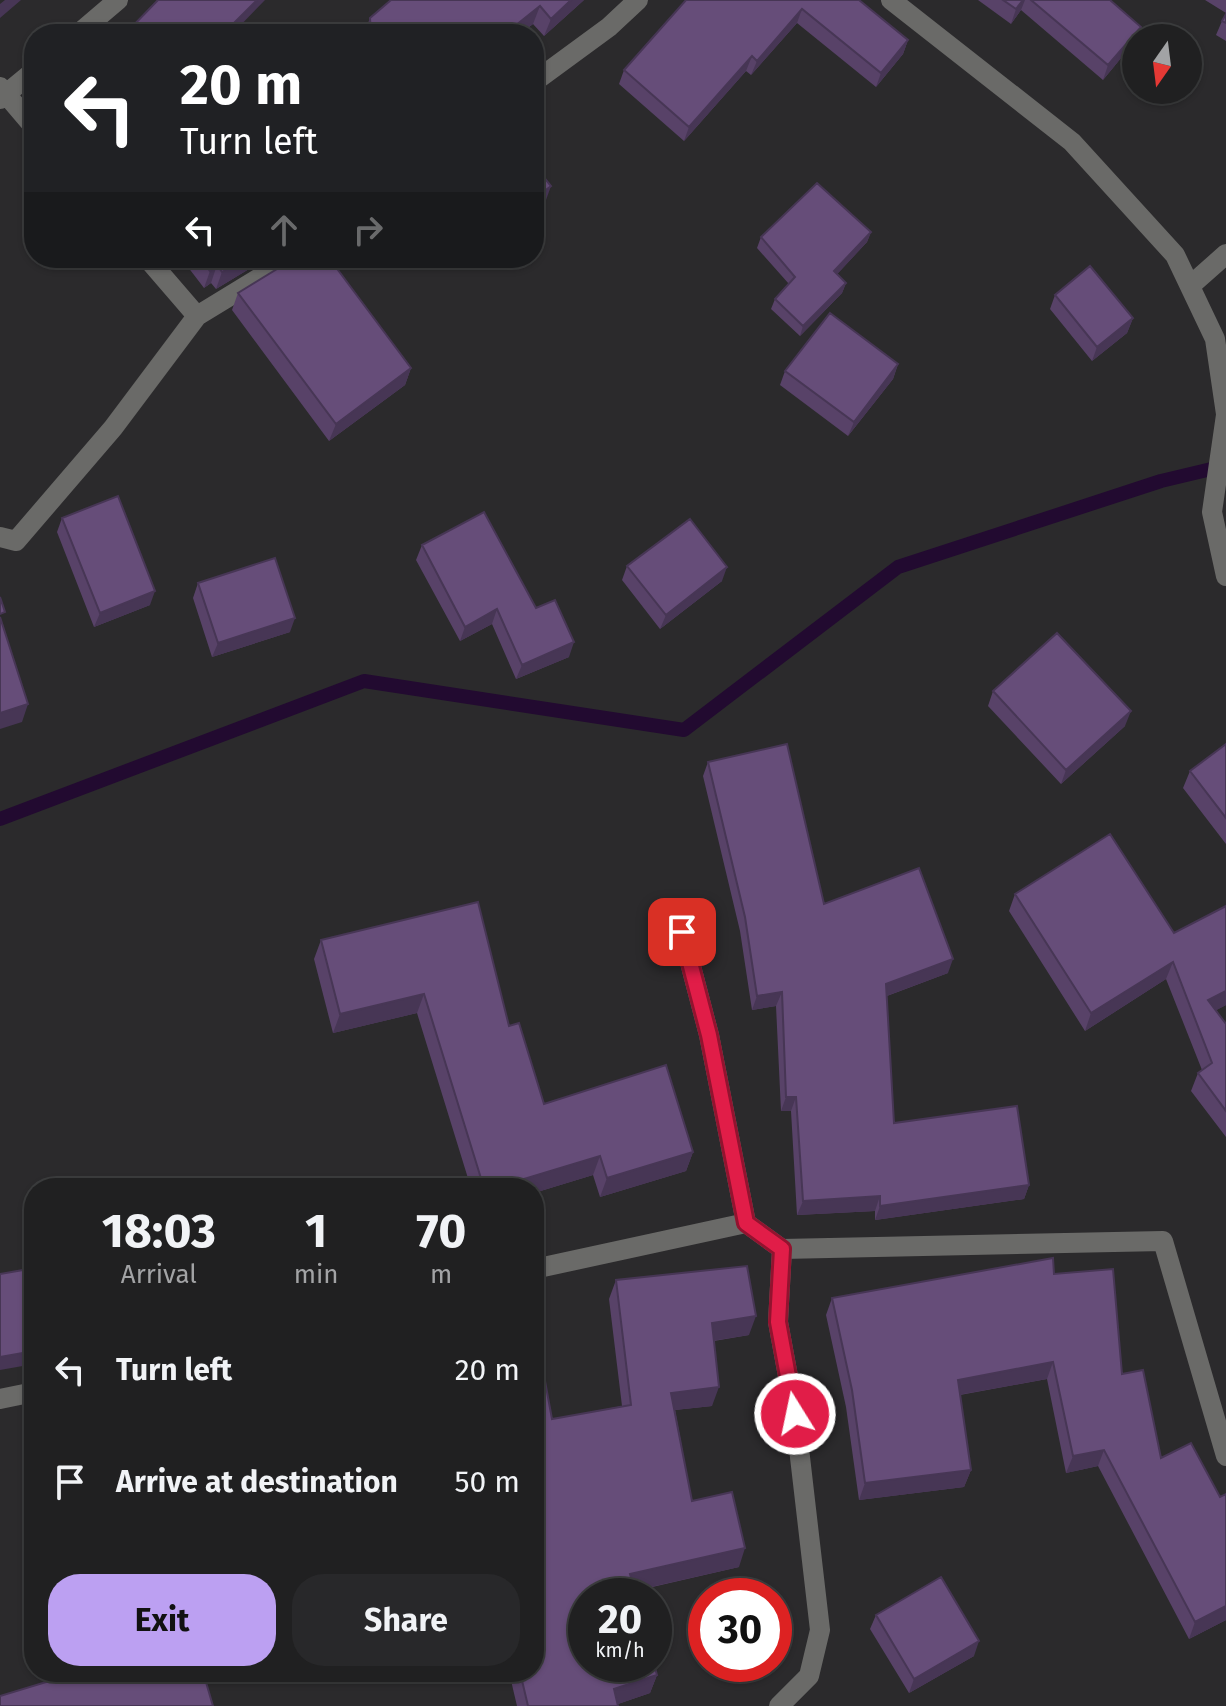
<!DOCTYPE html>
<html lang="en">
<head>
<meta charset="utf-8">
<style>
	body { margin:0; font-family:"Fira Sans",sans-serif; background:#28282a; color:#f1f3f6; height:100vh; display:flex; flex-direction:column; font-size:30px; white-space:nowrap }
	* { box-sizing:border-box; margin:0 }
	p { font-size:26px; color:#a2a3a5 }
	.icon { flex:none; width:44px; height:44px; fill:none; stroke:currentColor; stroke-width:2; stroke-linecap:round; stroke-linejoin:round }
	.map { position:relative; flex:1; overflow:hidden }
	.side { position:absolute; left:24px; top:1178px; width:520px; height:504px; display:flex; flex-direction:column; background:#202021; border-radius:32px; box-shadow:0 2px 6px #0004,0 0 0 2px #3d3e3f }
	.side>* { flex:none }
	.banner { position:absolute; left:24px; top:24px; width:520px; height:244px; border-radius:32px; box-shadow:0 2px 6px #0004,0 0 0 2px #3d3e3f; background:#202124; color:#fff; overflow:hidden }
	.needle { width:52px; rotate:194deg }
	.fabs { position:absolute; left:1122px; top:24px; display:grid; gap:16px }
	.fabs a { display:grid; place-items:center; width:80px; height:80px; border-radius:50%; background:#202021; box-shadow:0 2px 6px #0004,0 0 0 2px #3d3e3f; font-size:40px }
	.speed { position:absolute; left:568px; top:1578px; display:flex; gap:16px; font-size:40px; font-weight:700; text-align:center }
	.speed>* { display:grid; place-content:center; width:104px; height:104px; border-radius:50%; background:#202021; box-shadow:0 2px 6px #0004,0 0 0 2px #3d3e3f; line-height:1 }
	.speed small { font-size:20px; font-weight:400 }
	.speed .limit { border:12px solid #d22; background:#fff; color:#111 }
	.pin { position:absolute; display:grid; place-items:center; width:68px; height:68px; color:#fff; margin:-34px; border-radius:16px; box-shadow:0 4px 12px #0006 }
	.me { position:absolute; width:88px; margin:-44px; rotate:350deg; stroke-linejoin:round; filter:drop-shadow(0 0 6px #0008) }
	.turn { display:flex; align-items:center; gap:28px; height:168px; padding:0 24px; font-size:36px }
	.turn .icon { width:104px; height:104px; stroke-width:2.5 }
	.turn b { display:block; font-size:56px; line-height:68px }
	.lanes { display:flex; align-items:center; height:76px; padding:0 24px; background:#0003; justify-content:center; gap:40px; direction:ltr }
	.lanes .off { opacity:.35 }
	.eta { display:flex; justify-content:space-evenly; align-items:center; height:136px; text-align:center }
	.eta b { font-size:48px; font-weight:700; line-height:56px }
	.primary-button { display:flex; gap:16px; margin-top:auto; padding:16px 24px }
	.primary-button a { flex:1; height:92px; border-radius:32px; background:#bca0f2; color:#111; font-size:32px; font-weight:700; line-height:92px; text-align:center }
	.primary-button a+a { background:#28282a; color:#f1f3f6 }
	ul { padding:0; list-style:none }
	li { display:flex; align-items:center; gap:24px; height:112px; padding:0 24px }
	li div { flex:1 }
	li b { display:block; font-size:30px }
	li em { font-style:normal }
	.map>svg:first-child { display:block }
</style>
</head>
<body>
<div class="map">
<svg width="1226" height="1706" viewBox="0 0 1226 1706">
	<rect width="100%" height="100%" fill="#2b2a2c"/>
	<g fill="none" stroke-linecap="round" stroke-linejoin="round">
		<path stroke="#220a30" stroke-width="14" d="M 0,819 L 364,681 L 684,730 L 898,567 L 1161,481 L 1224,466"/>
		<path stroke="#6a6a68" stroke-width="20" d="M 891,0 L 1072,142 L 1175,255 L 1215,339 L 1226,414
			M 78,34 L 118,0
			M 534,82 L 609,27 L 638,0
			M 0,87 L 34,127
			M 0,99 L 34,71
			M 147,258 L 197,316
			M 1190,286 L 1226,254
			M 1226,415 L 1212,512 L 1226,576
			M 0,537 L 16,541 L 113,428 L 197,316 L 292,258
			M 682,932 L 709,1035 L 746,1223 L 782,1249 L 1163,1241 L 1226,1456
			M 534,1269 L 746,1223
			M 0,1399 L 34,1392
			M 779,1706 L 809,1676 L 820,1630 L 795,1414 L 778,1322 L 782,1249"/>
	</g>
	<path fill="#584268" d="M 584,0 L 544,36 L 533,24 L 520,34 L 364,34 L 370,18 Z
		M 686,0 L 859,0 L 908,40 L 903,54 L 876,87 L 797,23 L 751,75 L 746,71 L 684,141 L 619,84 L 624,70 Z
		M 978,0 L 1110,0 L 1141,27 L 1135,41 L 1103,80 L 1021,10 L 1011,24 Z
		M 1205,0 L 1226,0 L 1226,13 Z
		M 1226,14 L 1226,41 L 1216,35 L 1222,21 Z
		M 871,232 L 867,242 L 837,274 L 846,283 L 842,293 L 800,336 L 771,309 L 775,299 L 789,284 L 757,248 L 761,237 Z
		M 181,258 L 267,258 L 216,289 L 211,283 L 204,288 Z
		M 238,293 L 411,368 L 405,385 L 329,441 L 232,310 Z
		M 1055,295 L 1133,318 L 1127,333 L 1092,361 L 1050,309 Z
		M 898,364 L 893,379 L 848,436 L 780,385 L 785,371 Z
		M 62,518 L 150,605 L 94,627 L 57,532 Z
		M 422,545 L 536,608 L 569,657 L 516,679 L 492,624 L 460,641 L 416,560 Z
		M 627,566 L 722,581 L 660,629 L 622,580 Z
		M 198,583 L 290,632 L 212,657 L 193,598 Z
		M 993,691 L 1125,726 L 1061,784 L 988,706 Z
		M 1226,744 L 1226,844 L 1183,788 L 1190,771 Z
		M 708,762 L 824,904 L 948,973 L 887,996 L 894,1123 L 1029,1185 L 1024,1199 L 875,1220 L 875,1211 L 797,1215 L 791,1111 L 781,1111 L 776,1006 L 752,1010 L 740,931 L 703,776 Z
		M 1015,894 L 1174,933 L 1226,906 L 1226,1005 L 1216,1010 L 1226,1024 L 1226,1137 L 1191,1091 L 1198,1073 L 1202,1070 L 1166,979 L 1085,1031 L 1009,911 Z
		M 321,940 L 509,1026 L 544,1104 L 693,1152 L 686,1171 L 600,1197 L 593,1175 L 534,1193 L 534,1188 L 471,1188 L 417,1013 L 333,1033 L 314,959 Z
		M 1054,1274 L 1122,1374 L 1161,1458 L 1226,1620 L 1189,1639 L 1098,1466 L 1066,1473 L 1047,1379 L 960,1395 L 971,1470 L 964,1487 L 859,1500 L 846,1407 L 826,1315 L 832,1298 Z
		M 616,1280 L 749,1335 L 714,1341 L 712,1406 L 675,1410 L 692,1501 L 739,1567 L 635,1591 L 657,1675 L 650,1693 L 618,1704 L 618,1706 L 517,1706 L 509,1672 L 534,1672 L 552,1419 L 622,1406 L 609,1299 Z
		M 876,1615 L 974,1656 L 909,1693 L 870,1629 Z"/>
	<path fill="#473655" d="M 5,0 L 21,0 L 0,18 L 0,4 Z
		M 257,0 L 265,0 L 232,34 L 223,34 Z
		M 571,0 L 584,0 L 544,36 L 551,19 Z
		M 1023,0 L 1025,0 L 1021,10 L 1011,24 L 1016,9 Z
		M 540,6 L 533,24 L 520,34 L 505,34 Z
		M 802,9 L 797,23 L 751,75 L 757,61 Z
		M 1141,27 L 1135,41 L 1103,80 L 1108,65 Z
		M 908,40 L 903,54 L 876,87 L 881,73 Z
		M 752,56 L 746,71 L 684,141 L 689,127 Z
		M 551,186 L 546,200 L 534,209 L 534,199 Z
		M 871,232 L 867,242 L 830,282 L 834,271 Z
		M 245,258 L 267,258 L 216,289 L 222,272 Z
		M 217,265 L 211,283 L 204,288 L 210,271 Z
		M 846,283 L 842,293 L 800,336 L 803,326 Z
		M 1133,318 L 1127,333 L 1092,361 L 1097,347 Z
		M 898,364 L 893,379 L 848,436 L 854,422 Z
		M 411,368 L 405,385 L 329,441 L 336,424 Z
		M 727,567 L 722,581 L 660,629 L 666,615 Z
		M 155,591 L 150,605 L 94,627 L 100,613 Z
		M 497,609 L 492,624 L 460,641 L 465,627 Z
		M 295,618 L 290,632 L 212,657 L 218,643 Z
		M 574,642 L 569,657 L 516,679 L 522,665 Z
		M 28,704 L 22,722 L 0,729 L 0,713 Z
		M 1131,711 L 1125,726 L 1061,784 L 1066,770 Z
		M 953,959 L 948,973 L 881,998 L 886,984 Z
		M 1173,962 L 1166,979 L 1085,1031 L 1091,1013 Z
		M 1226,991 L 1226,1005 L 1202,1018 L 1208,1000 Z
		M 782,992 L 776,1006 L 752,1010 L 757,996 Z
		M 424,994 L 417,1013 L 333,1033 L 340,1014 Z
		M 786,1097 L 796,1097 L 791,1111 L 781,1111 Z
		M 693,1152 L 686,1171 L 600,1197 L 607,1178 Z
		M 600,1156 L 593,1175 L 534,1193 L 534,1188 L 494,1188 Z
		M 1029,1185 L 1024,1199 L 875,1220 L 880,1206 Z
		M 880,1196 L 875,1211 L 797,1215 L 803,1201 Z
		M 756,1316 L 749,1335 L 705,1342 L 712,1323 Z
		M 34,1351 L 34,1364 L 0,1370 L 0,1357 Z
		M 1053,1362 L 1047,1379 L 952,1396 L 958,1380 Z
		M 719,1387 L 712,1406 L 665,1411 L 671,1393 Z
		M 1104,1450 L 1098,1466 L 1066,1473 L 1073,1456 Z
		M 971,1470 L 964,1487 L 859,1500 L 865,1483 Z
		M 745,1548 L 739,1567 L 624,1593 L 630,1574 Z
		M 1226,1606 L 1226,1620 L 1189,1639 L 1195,1622 Z
		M 979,1641 L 974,1656 L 909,1693 L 914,1679 Z
		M 657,1675 L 650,1693 L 612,1706 L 614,1689 Z"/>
	<path fill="#664d79" stroke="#473655" stroke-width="2" d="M 158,0 L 257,0 L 223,34 L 125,34 Z
		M 391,0 L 571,0 L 551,19 L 540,6 L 505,34 L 371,34 L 370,18 Z
		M 686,0 L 859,0 L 908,40 L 881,73 L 802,9 L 757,61 L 752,56 L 689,127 L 624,70 Z
		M 1003,0 L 1023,0 L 1016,9 Z
		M 1031,0 L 1110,0 L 1141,27 L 1108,65 Z
		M 1226,14 L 1226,23 L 1222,21 Z
		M 534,165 L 551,186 L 534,199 Z
		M 817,183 L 871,232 L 834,271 L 846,283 L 803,326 L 775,299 L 795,277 L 761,237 Z
		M 200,258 L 245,258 L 222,272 L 217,265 L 210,271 Z
		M 295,258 L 329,258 L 411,368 L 336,424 L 238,293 Z
		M 1090,266 L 1133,318 L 1097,347 L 1055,295 Z
		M 830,313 L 898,364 L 854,422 L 785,371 Z
		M 118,496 L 155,591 L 100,613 L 62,518 Z
		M 484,512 L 536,608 L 555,600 L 574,642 L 522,665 L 497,609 L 465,627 L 422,545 Z
		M 690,519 L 727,567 L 666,615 L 627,566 Z
		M 275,558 L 295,618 L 218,643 L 198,583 Z
		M 0,597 L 5,612 L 0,614 Z
		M 0,617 L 28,704 L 0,713 Z
		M 1057,633 L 1131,711 L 1066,770 L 993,691 Z
		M 787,744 L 824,904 L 919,868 L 953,959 L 886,984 L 894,1123 L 1017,1106 L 1029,1185 L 880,1206 L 880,1196 L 803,1201 L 796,1097 L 786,1097 L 782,992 L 757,996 L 745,917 L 708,762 Z
		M 1226,744 L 1226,818 L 1190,771 Z
		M 1110,834 L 1174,933 L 1226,906 L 1226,991 L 1208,1000 L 1226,1024 L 1226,1111 L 1198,1073 L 1212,1063 L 1173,962 L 1091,1013 L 1015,894 Z
		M 478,902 L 509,1026 L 519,1023 L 544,1104 L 666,1065 L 693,1152 L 607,1178 L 600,1156 L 494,1188 L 484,1188 L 424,994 L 340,1014 L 321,940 Z
		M 1053,1258 L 1054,1274 L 1113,1269 L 1122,1374 L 1143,1370 L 1161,1458 L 1191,1443 L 1220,1497 L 1226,1494 L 1226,1606 L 1195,1622 L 1104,1450 L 1073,1456 L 1053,1362 L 958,1380 L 971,1470 L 865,1483 L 852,1390 L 832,1298 Z
		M 747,1266 L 756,1316 L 712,1323 L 719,1387 L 671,1393 L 692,1501 L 732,1492 L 745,1548 L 630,1574 L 636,1596 L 586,1596 L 586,1664 L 654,1664 L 657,1675 L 614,1689 L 618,1706 L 528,1706 L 520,1672 L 534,1672 L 534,1344 L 538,1343 L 552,1419 L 631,1405 L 616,1280 Z
		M 29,1269 L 34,1298 L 34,1351 L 0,1357 L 0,1274 Z
		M 941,1577 L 979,1641 L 914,1679 L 876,1615 Z
		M 79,1672 L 203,1672 L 213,1706 L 0,1706 L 0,1696 Z"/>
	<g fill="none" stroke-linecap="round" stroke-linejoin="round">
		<defs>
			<path id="route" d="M 682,932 L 709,1035 L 746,1223 L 782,1249 L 778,1322 L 795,1414"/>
		</defs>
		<use href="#route" stroke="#92132f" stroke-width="20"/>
		<use href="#route" stroke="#e11d48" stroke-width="14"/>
	</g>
</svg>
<div class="fabs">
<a><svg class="needle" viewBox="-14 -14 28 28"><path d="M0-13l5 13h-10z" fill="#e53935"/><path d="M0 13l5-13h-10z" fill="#a2a3a5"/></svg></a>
</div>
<div class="speed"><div>20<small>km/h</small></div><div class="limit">30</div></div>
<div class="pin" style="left:682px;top:932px;background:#d93025"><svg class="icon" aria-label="arrive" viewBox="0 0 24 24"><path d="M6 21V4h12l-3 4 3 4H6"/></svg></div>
<svg class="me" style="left:795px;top:1414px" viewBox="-20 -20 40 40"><circle r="17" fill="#e11d48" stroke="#fff" stroke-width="3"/><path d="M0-11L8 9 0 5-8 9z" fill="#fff"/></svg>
<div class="banner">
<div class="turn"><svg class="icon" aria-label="left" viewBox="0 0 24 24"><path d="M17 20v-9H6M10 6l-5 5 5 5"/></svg><div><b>20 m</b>Turn left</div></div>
<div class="lanes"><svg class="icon" aria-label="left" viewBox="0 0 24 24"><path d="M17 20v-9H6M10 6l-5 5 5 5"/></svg><svg class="icon off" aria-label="ahead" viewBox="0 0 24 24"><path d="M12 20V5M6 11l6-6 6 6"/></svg><svg class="icon off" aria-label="right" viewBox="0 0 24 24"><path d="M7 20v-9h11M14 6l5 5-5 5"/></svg></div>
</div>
<section class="side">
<div class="eta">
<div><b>18:03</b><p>Arrival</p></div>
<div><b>1</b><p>min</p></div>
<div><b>70</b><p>m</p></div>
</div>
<ul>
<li><svg class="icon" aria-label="left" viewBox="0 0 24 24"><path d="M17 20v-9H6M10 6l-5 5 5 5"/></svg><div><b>Turn left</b></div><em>20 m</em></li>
<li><svg class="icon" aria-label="arrive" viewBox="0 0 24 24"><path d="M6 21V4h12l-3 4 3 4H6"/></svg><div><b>Arrive at destination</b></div><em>50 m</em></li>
</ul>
<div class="primary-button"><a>Exit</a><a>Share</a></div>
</section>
</div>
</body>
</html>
